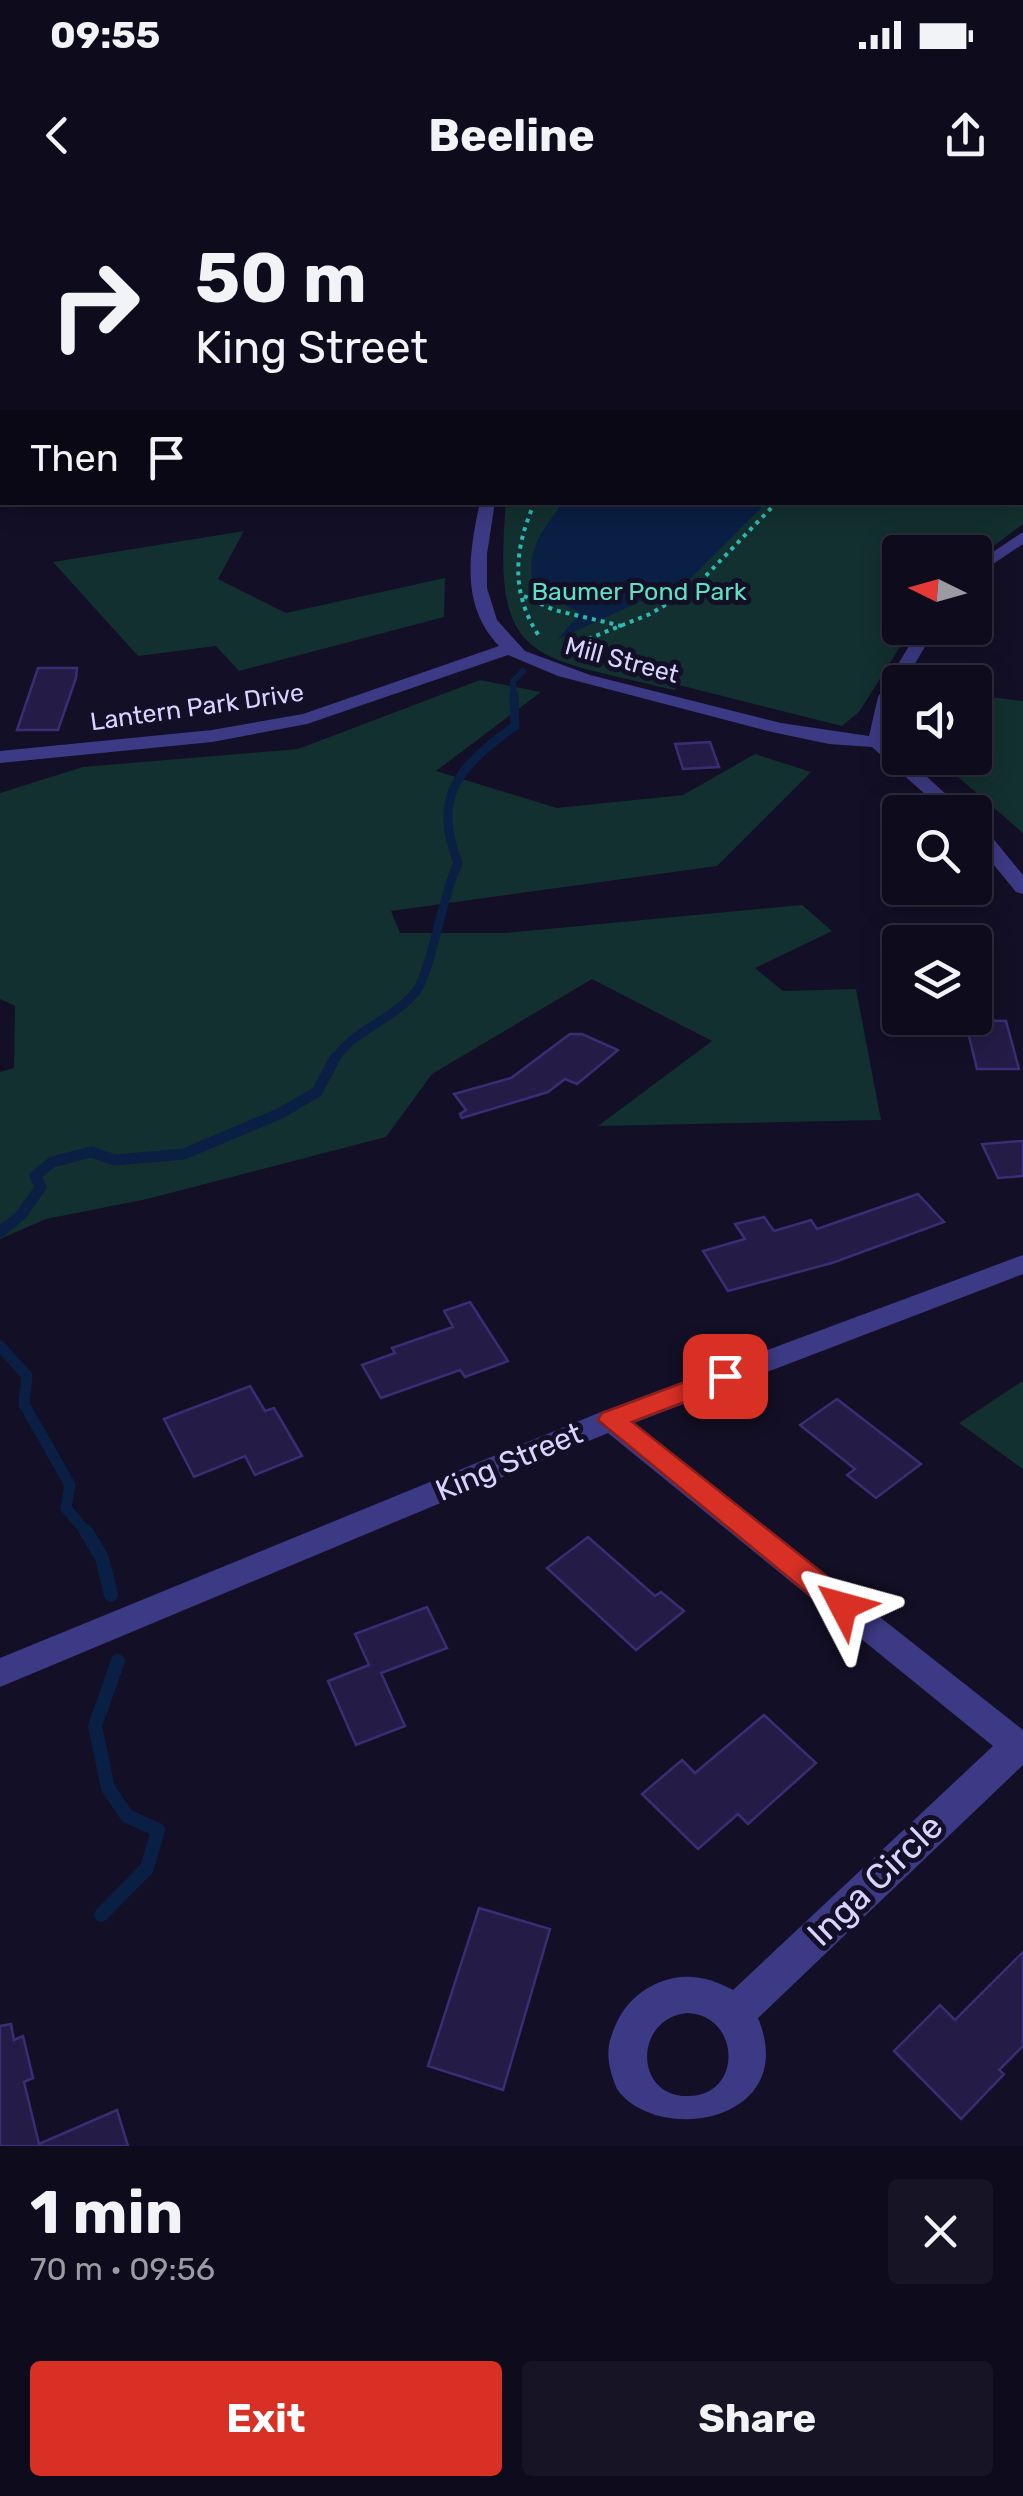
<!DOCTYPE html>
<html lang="en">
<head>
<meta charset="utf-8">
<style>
	body { margin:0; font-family:Rubik,sans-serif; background:#171425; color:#f1f3f6; height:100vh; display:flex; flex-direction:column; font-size:38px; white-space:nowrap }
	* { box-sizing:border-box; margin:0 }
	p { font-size:32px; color:#9b9ba3 }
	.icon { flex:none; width:55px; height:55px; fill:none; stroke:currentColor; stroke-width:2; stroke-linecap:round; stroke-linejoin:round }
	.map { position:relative; height:1946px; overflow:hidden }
	.panel { display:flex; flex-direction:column; background:#0e0b1c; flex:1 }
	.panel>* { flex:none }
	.guide { position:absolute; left:0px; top:0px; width:1025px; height:305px; box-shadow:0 5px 25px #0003,0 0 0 2px #2e2b3b; background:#0e0b1c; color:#f1f3f6; overflow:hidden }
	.needle { width:65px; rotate:275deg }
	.fabs { position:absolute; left:882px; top:335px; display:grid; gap:20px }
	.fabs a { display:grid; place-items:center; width:110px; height:110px; border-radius:10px; background:#0e0b1c; box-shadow:0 5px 25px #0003,0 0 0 2px #2e2b3b; font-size:50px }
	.pin { position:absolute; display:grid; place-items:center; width:85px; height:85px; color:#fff; margin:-42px; border-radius:20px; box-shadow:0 5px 15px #0006 }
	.me { position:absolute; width:110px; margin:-55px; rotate:309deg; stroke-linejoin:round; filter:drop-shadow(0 0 8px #0008) }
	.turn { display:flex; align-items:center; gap:35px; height:210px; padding:0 30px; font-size:45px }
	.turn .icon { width:130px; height:130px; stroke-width:2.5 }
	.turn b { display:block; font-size:70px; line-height:85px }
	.then { display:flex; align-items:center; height:95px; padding:0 30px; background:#0003; gap:20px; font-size:38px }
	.round { display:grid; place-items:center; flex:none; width:105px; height:105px; border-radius:10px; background:#171425 }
	.overview { display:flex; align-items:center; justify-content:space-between; height:170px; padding:0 30px }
	h1 { font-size:60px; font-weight:700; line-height:75px }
	.cta { display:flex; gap:20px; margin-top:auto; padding:20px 30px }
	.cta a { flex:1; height:115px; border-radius:10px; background:#d93025; color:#fff; font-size:40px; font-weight:700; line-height:115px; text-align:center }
	.cta a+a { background:#171425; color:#f1f3f6 }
	.status { display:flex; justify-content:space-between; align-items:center; height:70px; padding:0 50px; background:#0e0b1c; direction:ltr }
	.status svg { height:28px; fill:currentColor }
	header { display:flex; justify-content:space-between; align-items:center; height:130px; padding:0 30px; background:#0e0b1c; font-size:45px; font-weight:700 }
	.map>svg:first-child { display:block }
</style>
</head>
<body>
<div class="status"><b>09:55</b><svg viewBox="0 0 49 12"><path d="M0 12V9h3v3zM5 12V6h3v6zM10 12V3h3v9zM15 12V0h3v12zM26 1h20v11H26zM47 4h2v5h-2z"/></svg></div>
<header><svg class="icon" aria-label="back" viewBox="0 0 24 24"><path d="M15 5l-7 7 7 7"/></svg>Beeline<svg class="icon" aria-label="share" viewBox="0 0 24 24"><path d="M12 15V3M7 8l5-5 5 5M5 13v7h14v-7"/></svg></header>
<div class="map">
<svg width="1023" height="1946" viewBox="0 0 1023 1946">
	<rect width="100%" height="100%" fill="#130f26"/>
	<path fill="#12302f" d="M 1023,202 L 1023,324 L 975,360 L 975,352 L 900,352 L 900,428 L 912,428 L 859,512 L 842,526 L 679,485 L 674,490 C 534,455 491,467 506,303 L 1022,302 Z
		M 244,331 L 218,379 L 286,413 L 445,378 L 444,417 L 239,471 L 216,446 L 138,456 L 53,362 Z
		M 480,480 L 541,492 L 436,571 L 557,608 L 683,595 L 755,554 L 811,572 L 717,666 L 391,711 L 400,733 L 505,733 L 802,705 L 832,731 L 755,768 L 783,791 L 856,789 L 881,920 L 598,926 L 712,841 L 592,779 L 432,874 L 386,937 L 147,999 L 46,1019 L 0,1039 L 0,872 L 14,868 L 15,806 L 0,799 L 0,593 L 83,567 L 298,549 Z
		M 975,495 L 1023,501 L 1023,633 L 936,558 L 975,558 Z
		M 1021,1182 L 1023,1183 L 1023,1269 L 959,1223 Z"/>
	<path fill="#0a1f44" d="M 563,302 L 766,302 L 766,303 L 690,379 L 558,439 L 580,413 L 535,389 C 523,352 542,332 563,302 Z"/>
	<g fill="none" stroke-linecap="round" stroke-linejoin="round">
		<path stroke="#0a1f44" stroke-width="6" d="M 514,497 L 513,481 L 523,471"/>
		<path stroke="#0a1f44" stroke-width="9" d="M 334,861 C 351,830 395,820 417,790 C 432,768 442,696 458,663 C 431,594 461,565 515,526 L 514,495"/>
		<path stroke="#0a1f44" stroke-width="11" d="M 0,1032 L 20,1016 L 41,987 L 35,976 L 52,962 L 91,952 L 115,960 L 184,954 L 281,913 L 317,892 L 335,858
			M 0,1146 L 27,1176 L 24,1204 L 70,1285 L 66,1308 L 88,1334"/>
		<path stroke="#0a1f44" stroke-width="14" d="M 86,1331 L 102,1358 L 111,1395
			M 101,1715 L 147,1668 L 158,1630 L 127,1616 L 108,1588 L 95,1526 L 118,1461"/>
	</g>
	<path fill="#241b47" stroke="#3b2d73" stroke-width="2.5" d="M 38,468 L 77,468 L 76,478 L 58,530 L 17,530 Z
		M 710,542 L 719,567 L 683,569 L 675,544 Z
		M 965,820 L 1006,821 L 1019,869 L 977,869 Z
		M 570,834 L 582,834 L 618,850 L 577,884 L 565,879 L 548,892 L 462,918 L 460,914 L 466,910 L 454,894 L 511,878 Z
		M 1023,941 L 1023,976 L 998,978 L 982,944 Z
		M 918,994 L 944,1022 L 832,1063 L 728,1091 L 703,1051 L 745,1039 L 735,1024 L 764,1017 L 774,1031 L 811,1020 L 817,1029 Z
		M 470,1102 L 508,1161 L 465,1177 L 460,1170 L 381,1198 L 362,1165 L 395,1153 L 392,1148 L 453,1127 L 444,1111 Z
		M 250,1186 L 265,1211 L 274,1208 L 302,1256 L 255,1275 L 245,1256 L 194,1277 L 164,1219 Z
		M 837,1199 L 921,1264 L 876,1298 L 847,1275 L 855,1269 L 800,1225 Z
		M 588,1337 L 655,1396 L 661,1392 L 684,1411 L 636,1450 L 547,1368 Z
		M 427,1407 L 447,1448 L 381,1473 L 405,1526 L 356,1545 L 328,1481 L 369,1465 L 355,1434 Z
		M 764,1515 L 816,1563 L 748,1624 L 738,1614 L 698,1649 L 642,1594 L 682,1560 L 695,1573 Z
		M 479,1708 L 550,1729 L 503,1890 L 428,1866 Z
		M 1023,1752 L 1023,1846 L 999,1870 L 1004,1874 L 961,1919 L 894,1851 L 940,1805 L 955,1820 Z
		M 11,1824 L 14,1840 L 23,1836 L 33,1878 L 24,1882 L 39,1944 L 117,1910 L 128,1946 L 0,1946 L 0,1826 Z"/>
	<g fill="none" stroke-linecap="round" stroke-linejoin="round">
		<path stroke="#2fb8b0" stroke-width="2.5" stroke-dasharray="2.5 4" stroke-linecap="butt" d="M 57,2 L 75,0"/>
		<path stroke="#2fb8b0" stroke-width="4" stroke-dasharray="4 5" stroke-linecap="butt" d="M 535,302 C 514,348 510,392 539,436
			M 524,396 L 554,410 L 622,426
			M 563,449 L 650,414 L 694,388 L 777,302"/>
		<path fill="#3d3a85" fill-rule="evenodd" d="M 491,0 L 501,0 L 502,2 L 492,2 Z
			M 971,0 L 981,0 L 981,2 L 971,2 Z
			M 1022,41 L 1023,41 L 1023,47 L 1022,47 Z
			M 1022,160 L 1023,160 L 1023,168 L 1022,168 Z
			M 0,227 L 2,227 L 2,236 L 0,236 Z
			M 480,302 L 495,302 L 487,354 L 487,388 L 497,420 L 525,451 L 590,475 L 781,523 L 869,536 L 878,497 L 920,428 L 936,428 L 904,482 L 900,482 L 887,541 L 900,552 L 900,558 L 906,558 L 966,612 L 945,612 L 872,547 L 829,544 L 772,532 L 558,476 L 508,455 L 307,524 L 212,542 L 0,563 L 0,551 L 212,530 L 303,514 L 499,446 C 460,405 469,353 480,302 Z
			M 1023,332 L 1023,344 L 975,376 L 975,364 Z
			M 975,623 L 982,625 L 1023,675 L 1023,694 L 1016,692 L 975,642 Z
			M 1023,1055 L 1023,1074 L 634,1223 L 1023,1530 L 1023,1565 L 758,1818 C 801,1922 657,1946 617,1889 C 610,1872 605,1855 611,1837 C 620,1810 634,1793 660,1782 C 686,1772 709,1777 733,1790 L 993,1546 L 608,1233 L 0,1487 L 0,1458 L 601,1212 ZM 688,1813 C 741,1816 743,1896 688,1896 C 633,1897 634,1817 688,1813 Z"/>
		<path fill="#c25bff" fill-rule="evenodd" d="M 0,32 L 2,32 L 2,38 L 0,38 Z"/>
	</g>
	<path fill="#d93025" stroke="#8d1f18" stroke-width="2.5" d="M 725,1167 L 734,1170 L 738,1176 L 734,1183 L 632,1222 L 853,1397 L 858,1406 L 853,1414 L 843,1418 L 833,1414 L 598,1220 L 602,1213 Z"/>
	<g text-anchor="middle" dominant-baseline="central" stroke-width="10" stroke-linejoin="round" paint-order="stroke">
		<g font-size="25" fill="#5fe0c0" stroke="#130f26">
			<text x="639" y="391">Baumer Pond Park</text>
		</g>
		<g font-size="25" fill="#d9d4ff" stroke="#130f26">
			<text transform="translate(622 460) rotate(15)">Mill Street</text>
			<text transform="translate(197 507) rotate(-8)">Lantern Park Drive</text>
		</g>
		<g font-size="30" fill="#d9d4ff" stroke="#130f26">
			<text transform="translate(509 1262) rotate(-23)">King Street</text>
		</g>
		<g font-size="35" fill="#d9d4ff" stroke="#130f26">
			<text transform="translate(875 1680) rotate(-44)">Inga Circle</text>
		</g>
	</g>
</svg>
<div class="fabs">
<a><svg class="needle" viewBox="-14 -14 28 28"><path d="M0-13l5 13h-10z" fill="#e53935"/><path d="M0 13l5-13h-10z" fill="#9b9ba3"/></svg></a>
<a><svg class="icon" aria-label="sound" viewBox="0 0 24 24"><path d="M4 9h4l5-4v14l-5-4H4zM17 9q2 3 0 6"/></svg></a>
<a><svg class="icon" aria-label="search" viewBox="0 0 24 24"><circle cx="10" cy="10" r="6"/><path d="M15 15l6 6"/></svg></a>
<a><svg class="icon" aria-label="layers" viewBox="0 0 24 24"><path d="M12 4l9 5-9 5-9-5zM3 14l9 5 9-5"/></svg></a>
</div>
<div class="pin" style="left:725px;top:1176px;background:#d93025"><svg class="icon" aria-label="arrive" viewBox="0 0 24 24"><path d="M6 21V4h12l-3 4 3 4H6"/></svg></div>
<svg class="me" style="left:843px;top:1406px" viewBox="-20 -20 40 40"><path d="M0-17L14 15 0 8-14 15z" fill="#d93025" stroke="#fff" stroke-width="4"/></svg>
<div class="guide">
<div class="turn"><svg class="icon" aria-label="right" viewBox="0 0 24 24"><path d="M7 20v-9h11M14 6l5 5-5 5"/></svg><div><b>50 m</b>King Street</div></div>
<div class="then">Then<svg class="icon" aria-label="arrive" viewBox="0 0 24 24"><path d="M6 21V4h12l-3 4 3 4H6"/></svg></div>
</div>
</div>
<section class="panel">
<div class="overview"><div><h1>1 min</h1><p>70 m · 09:56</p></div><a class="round"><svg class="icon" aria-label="close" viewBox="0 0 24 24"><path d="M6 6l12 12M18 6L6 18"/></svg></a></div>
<div class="cta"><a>Exit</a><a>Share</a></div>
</section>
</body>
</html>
